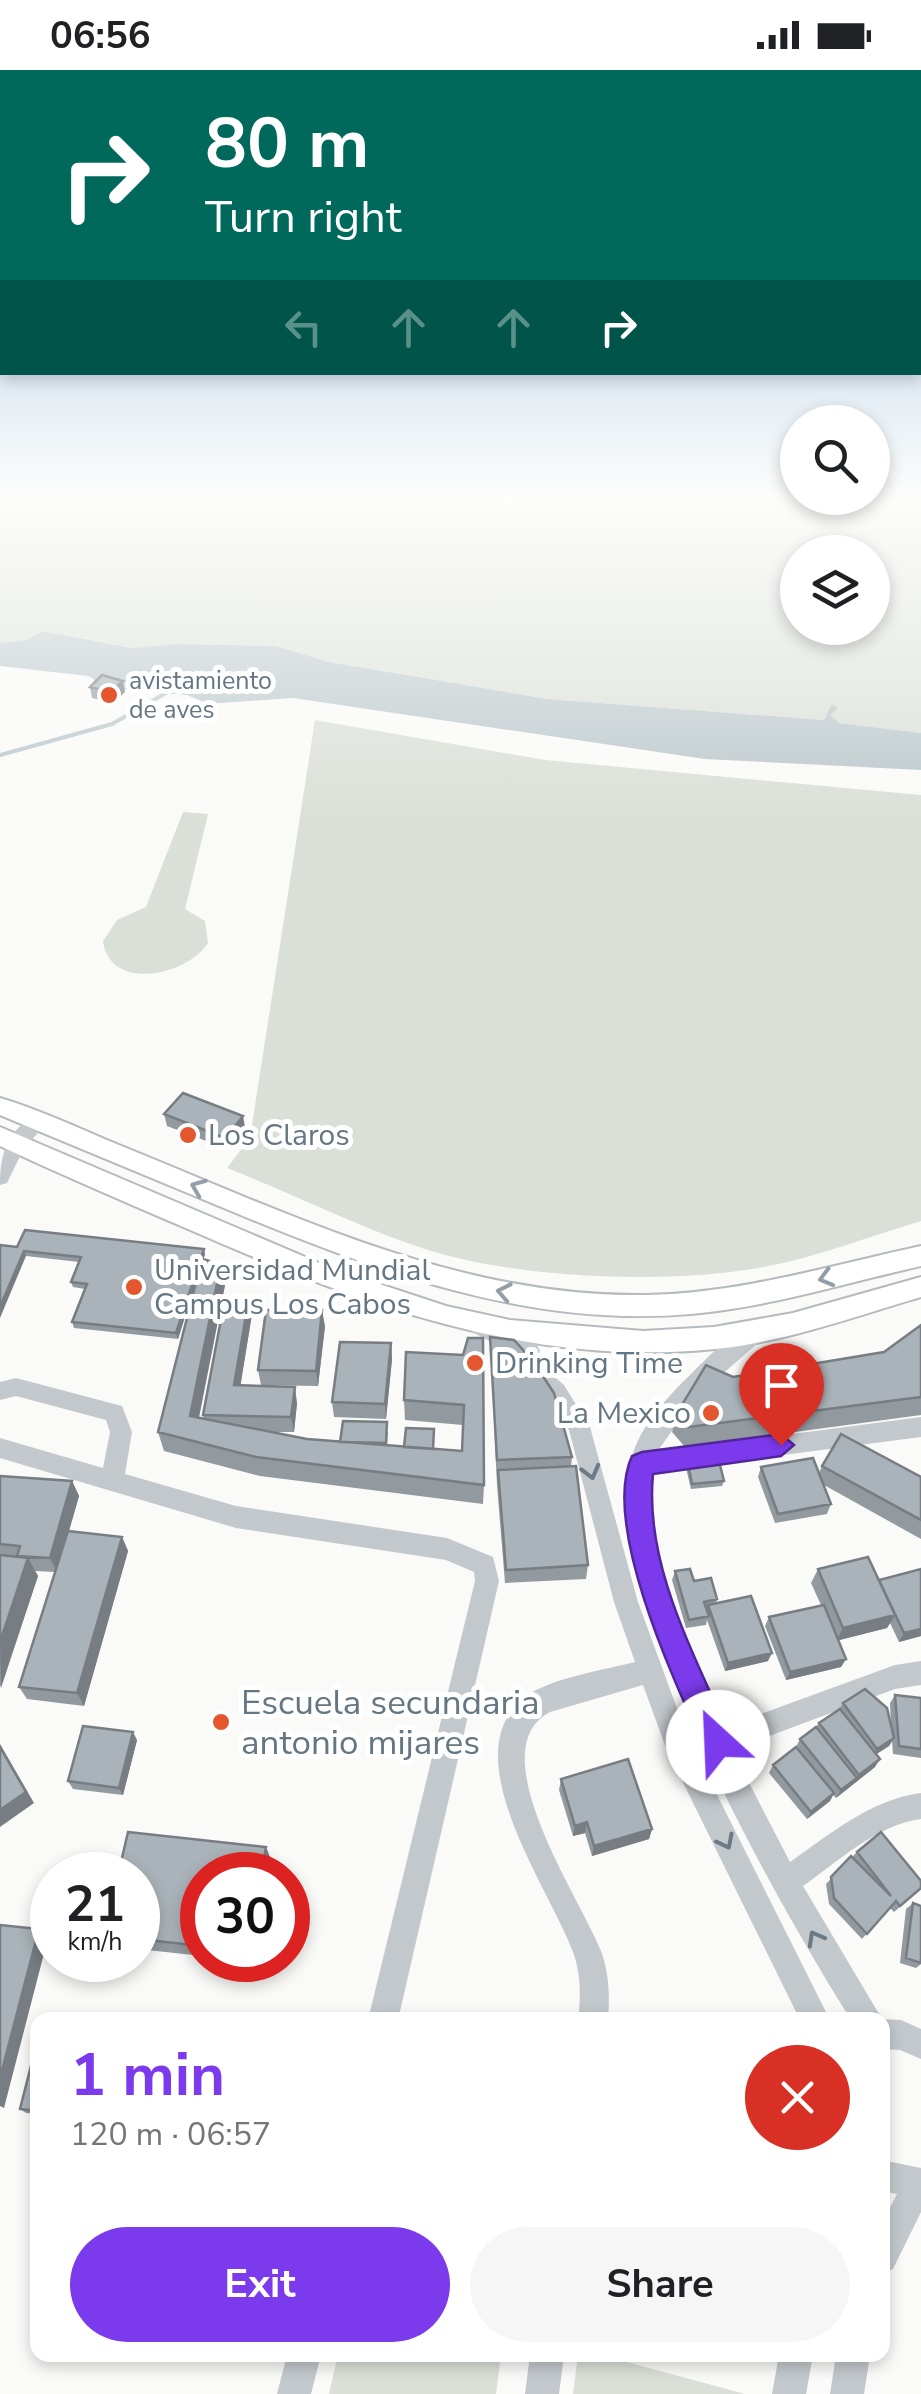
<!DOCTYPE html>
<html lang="en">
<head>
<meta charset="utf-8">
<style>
	body { margin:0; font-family:"Nunito Sans",sans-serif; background:#f6f6f6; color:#202124; height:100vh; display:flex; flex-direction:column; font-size:38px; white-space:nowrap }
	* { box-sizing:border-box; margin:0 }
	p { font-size:32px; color:#757577 }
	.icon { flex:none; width:55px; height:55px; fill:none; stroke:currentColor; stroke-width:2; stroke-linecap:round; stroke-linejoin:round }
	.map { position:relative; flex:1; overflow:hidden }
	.side { position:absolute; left:30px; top:1942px; width:860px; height:350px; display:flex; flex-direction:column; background:#fff; border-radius:20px; box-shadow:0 5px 15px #0003 }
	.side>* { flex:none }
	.guide { position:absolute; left:0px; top:0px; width:922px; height:305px; box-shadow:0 5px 15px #0003; background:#00695c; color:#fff; overflow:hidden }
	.fabs { position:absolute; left:780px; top:335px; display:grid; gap:20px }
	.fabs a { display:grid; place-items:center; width:110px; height:110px; border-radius:50%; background:#fff; box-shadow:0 5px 15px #0003; font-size:50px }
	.speed { position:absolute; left:30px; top:1782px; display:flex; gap:20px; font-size:50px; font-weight:700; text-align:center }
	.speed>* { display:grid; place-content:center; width:130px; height:130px; border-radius:50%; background:#fff; box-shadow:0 5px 15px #0003; line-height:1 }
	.speed small { font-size:25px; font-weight:400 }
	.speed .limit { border:15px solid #d22; background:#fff; color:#111 }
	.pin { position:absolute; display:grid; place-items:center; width:85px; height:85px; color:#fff; margin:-102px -42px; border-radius:50% 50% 50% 0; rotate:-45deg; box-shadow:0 0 10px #0007 }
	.pin .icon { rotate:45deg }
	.me { position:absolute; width:110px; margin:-55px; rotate:335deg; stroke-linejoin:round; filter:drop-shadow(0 0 8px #0008) }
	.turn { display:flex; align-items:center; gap:35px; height:210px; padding:0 40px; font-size:45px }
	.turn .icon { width:130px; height:130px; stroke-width:2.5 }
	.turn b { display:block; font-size:70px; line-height:85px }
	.lanes { display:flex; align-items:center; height:95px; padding:0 40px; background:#0003; justify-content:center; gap:50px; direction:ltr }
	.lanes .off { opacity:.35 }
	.round { display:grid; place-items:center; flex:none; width:105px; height:105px; border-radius:52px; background:#f6f6f6 }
	.head { display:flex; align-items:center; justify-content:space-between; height:170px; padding:0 40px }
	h1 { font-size:60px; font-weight:700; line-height:75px; color:#7c3aed }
	.button { display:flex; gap:20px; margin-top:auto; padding:20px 40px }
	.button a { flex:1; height:115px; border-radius:60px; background:#7c3aed; color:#fff; font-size:40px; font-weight:700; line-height:115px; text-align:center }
	.button a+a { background:#f6f6f6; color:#202124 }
	.status { display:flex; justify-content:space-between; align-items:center; height:70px; padding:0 50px; background:#fff; direction:ltr }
	.status svg { height:28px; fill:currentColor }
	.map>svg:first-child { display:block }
</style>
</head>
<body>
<div class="status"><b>06:56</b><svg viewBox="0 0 49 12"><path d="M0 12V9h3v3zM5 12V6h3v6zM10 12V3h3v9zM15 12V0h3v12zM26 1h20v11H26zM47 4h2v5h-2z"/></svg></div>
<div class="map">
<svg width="921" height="2324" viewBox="0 0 921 2324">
	<rect width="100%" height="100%" fill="#fafaf8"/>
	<path fill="#dadfd7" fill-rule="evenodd" d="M 0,425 L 921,425 L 921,663 L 839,653 L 829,645 L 833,635 L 825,650 L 548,629 L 329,592 L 275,576 L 176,574 L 133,578 L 42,561 L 26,570 L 0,573 ZM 798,482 L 872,482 L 872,558 L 798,558 Z
		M 315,650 L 545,690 L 921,725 L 921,1151 C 865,1168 809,1190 752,1199 C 660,1214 514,1208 425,1179 C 358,1157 293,1124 227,1098 L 250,1068 Z
		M 183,742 L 208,744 L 185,839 L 205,851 L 208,873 C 188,905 110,923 103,871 L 117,850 L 146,837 Z
		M 338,2285 L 501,2285 L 496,2324 L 329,2324 Z
		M 578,2285 L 601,2285 L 745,2324 L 573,2324 Z"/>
	<path fill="#bbc7cb" d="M 42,561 L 132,578 L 176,574 L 276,576 L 329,592 L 548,629 L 824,650 L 832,634 L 838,638 L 830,645 L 839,653 L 921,663 L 921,700 L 705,689 L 293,628 L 208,634 L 187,625 L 94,617 L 94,609 L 88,606 L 0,596 L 0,573 L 26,570 Z"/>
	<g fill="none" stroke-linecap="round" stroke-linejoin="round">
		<path stroke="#bbc7cb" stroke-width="4" d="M 0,685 L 112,654 L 173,619"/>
		<defs>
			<path id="major" d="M 0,1028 C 41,1040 80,1059 119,1075 C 290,1144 458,1228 646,1225 C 741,1223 829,1196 921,1176 L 921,1196 C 845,1213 770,1237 691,1244 C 528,1258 379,1202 231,1141 C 154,1109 77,1077 0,1045 Z
				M 0,1057 L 331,1198 L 446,1236 L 510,1250 L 643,1261 L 714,1257 L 793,1243 L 921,1207 L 921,1227 C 853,1247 785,1272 715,1279 C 527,1298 357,1233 188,1159 C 125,1132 62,1105 0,1076 Z"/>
		</defs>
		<use href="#major" stroke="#b5babe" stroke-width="4"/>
		<path fill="#c3c8cc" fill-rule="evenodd" d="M 39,1045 L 48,1052 L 24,1078 L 7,1113 L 0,1115 C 0,1084 7,1058 39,1045 Z
			M 479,1247 L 537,1275 L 540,1281 L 535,1290 L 564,1315 L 590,1357 L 638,1532 L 686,1663 L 830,1950 L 800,1950 L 666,1678 L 643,1615 L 550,1642 C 478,1680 581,1829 601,1881 C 609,1903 610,1926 608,1950 L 578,1950 C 581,1927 581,1904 573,1882 C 550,1819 451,1684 525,1627 C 550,1608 604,1600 635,1592 L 614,1532 L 569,1360 L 548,1329 L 514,1297 L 511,1291 L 515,1284 L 472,1262 L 468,1256 L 472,1250 Z
			M 758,1252 L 765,1255 L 769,1261 L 765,1267 L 696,1327 L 657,1382 L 921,1347 L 921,1367 L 652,1402 C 652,1418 651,1434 652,1450 C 658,1519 694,1595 722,1658 L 895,1595 L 921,1591 L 921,1615 L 895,1619 L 732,1680 L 790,1792 C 830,1764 872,1729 921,1723 L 921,1749 C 876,1755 839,1791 803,1816 L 882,1949 L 901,1950 L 921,1959 L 921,1989 L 900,1980 L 882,1979 L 882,1950 L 851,1950 C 774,1827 611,1542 630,1397 C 634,1362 667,1327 692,1303 C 710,1285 733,1261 758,1252 Z
			M 16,1308 L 122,1336 L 132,1362 L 125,1404 L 236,1436 L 447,1468 L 493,1487 L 499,1511 L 398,1950 L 368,1950 L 475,1511 L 474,1502 L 446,1490 L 236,1458 L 0,1388 L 0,1368 L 103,1398 L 110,1362 L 106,1350 L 16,1326 L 0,1330 L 0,1312 Z
			M 882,2090 L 921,2098 L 921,2142 L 893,2199 L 882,2204 L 882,2153 L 897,2124 L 882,2121 Z
			M 287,2285 L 321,2285 L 311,2324 L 277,2324 Z
			M 530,2285 L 564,2285 L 559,2324 L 525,2324 Z
			M 779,2285 L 813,2285 L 806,2324 L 772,2324 Z
			M 836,2285 L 870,2285 L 864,2324 L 830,2324 Z"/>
		<use href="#major" fill="#fff" fill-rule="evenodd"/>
	</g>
	<path fill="#929a9f" d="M 90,617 L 125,622 L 113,633 L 92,628 Z
		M 164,1044 L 245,1057 L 227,1079 L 167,1056 Z
		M 17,1177 L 205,1184 L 203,1190 L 225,1215 L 199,1348 L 204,1349 L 203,1345 L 252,1244 L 240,1316 L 297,1333 L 294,1362 L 270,1362 L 307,1369 L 340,1371 L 388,1362 L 387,1375 L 462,1381 L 463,1355 L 405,1350 L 404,1330 L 463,1285 L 484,1415 L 483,1434 L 260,1406 L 164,1381 L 158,1362 L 197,1208 L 178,1269 L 74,1258 L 72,1252 L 85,1219 L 73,1217 L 71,1212 L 79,1192 L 26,1186 Z
		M 921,1255 L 921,1345 L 685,1377 L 672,1362 L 677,1343 L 733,1307 L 884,1282 Z
		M 325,1256 L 318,1316 L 261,1315 L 258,1300 Z
		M 490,1267 L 572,1387 L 571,1396 L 588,1495 L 586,1509 L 505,1513 L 497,1415 Z
		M 391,1273 L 392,1289 L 386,1349 L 334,1347 L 332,1332 Z
		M 688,1393 L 724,1411 L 722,1416 L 691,1419 L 686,1398 Z
		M 822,1396 L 921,1407 L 921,1469 L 824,1415 L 831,1434 L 827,1444 L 775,1453 L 758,1407 L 761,1397 L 819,1403 Z
		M 0,1406 L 72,1411 L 79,1426 L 69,1461 L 122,1467 L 128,1481 L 84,1636 L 27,1629 L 19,1617 L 55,1502 L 35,1501 L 38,1506 L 0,1618 Z
		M 818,1499 L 879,1510 L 921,1499 L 921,1566 L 899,1572 L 890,1553 L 887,1558 L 838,1570 L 846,1589 L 841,1597 L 786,1610 L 765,1556 L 769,1547 L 821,1535 L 811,1513 Z
		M 675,1501 L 694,1511 L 717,1529 L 716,1533 L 768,1591 L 725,1601 L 707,1550 L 706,1555 L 686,1558 L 672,1510 Z
		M 895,1625 L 921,1628 L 921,1688 L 893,1684 L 892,1671 L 889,1676 L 876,1684 L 875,1697 L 836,1728 L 833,1725 L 830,1731 L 807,1749 L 769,1703 L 773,1695 L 796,1677 L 800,1669 L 816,1657 L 819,1653 L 839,1639 L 843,1633 L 891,1657 L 890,1633 Z
		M 137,1670 L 123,1725 L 73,1719 L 68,1711 Z
		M 561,1709 L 652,1759 L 649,1769 L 592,1786 L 585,1763 L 573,1766 L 559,1720 Z
		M 266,1777 L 271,1790 L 202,1805 L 202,1886 L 138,1879 L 138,1805 Z
		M 857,1782 L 921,1819 L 894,1842 L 890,1838 L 862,1869 L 829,1834 L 826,1814 Z
		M 913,1833 L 921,1836 L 921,1894 L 916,1898 L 900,1893 L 906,1839 Z
		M 38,1989 L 38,2044 L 26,2043 L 20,2039 Z"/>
	<path fill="#777d82" d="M 123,611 L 125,622 L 113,633 L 111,622 Z
		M 243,1046 L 245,1057 L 227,1079 L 225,1068 Z
		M 204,1179 L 205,1184 L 178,1269 L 176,1263 Z
		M 24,1181 L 26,1186 L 0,1248 L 0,1237 Z
		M 221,1194 L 225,1215 L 195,1366 L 190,1346 Z
		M 249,1228 L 252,1244 L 238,1331 L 234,1315 Z
		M 322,1240 L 325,1256 L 318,1316 L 316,1301 Z
		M 391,1273 L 392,1289 L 386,1349 L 385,1334 Z
		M 295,1317 L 297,1333 L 294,1362 L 291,1347 Z
		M 72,1411 L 79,1426 L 57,1502 L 50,1488 Z
		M 122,1467 L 128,1481 L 84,1636 L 77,1623 Z
		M 28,1488 L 38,1506 L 1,1618 L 0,1572 Z
		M 895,1545 L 887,1558 L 836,1571 L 843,1558 Z
		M 921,1559 L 921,1566 L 899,1572 L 904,1563 Z
		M 772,1583 L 768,1591 L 725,1601 L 728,1593 Z
		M 846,1589 L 841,1597 L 786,1610 L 790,1602 Z
		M 133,1662 L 137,1670 L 123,1725 L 119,1718 Z
		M 894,1668 L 889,1676 L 872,1687 L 877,1679 Z
		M 0,1674 L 34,1733 L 0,1757 Z
		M 880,1689 L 875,1697 L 836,1728 L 841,1720 L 856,1709 L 859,1705 Z
		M 834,1723 L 830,1731 L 807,1749 L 811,1742 Z
		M 587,1752 L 585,1763 L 573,1766 L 575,1756 Z
		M 652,1759 L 649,1769 L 592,1786 L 594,1776 Z
		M 266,1777 L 271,1790 L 269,1805 L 261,1805 Z
		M 39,1859 L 48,1868 L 4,2038 L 0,2036 L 0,2008 Z"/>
	<path fill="#aab3b9" stroke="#777d82" stroke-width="2.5" d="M 102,605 L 123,611 L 111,622 L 90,617 Z
		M 183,1023 L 243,1046 L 225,1068 L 164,1044 Z
		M 25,1160 L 204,1179 L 176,1263 L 72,1252 L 87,1214 L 71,1212 L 81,1187 L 24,1181 L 0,1237 L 0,1175 L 17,1177 Z
		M 202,1189 L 221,1194 L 190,1346 L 307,1369 L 462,1381 L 464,1335 L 404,1330 L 406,1282 L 463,1285 L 468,1268 L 483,1268 L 484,1415 L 256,1387 L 158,1362 Z
		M 225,1228 L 249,1228 L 234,1315 L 295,1317 L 291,1347 L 203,1345 Z
		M 266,1240 L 322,1240 L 316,1301 L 258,1300 Z
		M 921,1255 L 921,1327 L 689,1357 L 677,1343 L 706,1295 L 733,1307 L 884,1282 Z
		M 490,1267 L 514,1270 L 533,1291 L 554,1323 L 572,1387 L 497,1390 Z
		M 340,1272 L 391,1273 L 385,1334 L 332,1332 Z
		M 343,1351 L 387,1352 L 386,1373 L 340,1372 Z
		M 406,1358 L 434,1359 L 433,1379 L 404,1377 Z
		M 841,1364 L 921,1407 L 921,1450 L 822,1396 Z
		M 813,1388 L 831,1434 L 778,1444 L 761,1397 Z
		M 719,1391 L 724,1411 L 692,1414 L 688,1393 Z
		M 576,1396 L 588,1495 L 506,1500 L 498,1400 Z
		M 0,1406 L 72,1411 L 50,1488 L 17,1486 L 20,1476 L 0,1474 Z
		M 68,1461 L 122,1467 L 77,1623 L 19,1617 Z
		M 0,1485 L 28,1488 L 0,1572 Z
		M 868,1487 L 895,1545 L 843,1558 L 818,1499 Z
		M 690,1499 L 694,1511 L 711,1508 L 717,1529 L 704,1532 L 709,1546 L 689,1550 L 675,1501 Z
		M 921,1499 L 921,1559 L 904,1563 L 879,1510 Z
		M 751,1526 L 772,1583 L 728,1593 L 708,1535 Z
		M 824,1535 L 846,1589 L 790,1602 L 769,1547 Z
		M 865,1619 L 887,1638 L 894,1668 L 877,1679 L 843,1633 Z
		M 895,1625 L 921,1628 L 921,1679 L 899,1676 Z
		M 840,1639 L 880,1689 L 859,1705 L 819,1653 Z
		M 83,1656 L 133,1662 L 119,1718 L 68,1711 Z
		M 816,1657 L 857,1708 L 841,1720 L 800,1669 Z
		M 0,1677 L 26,1722 L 0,1740 Z
		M 796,1677 L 834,1723 L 811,1742 L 773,1695 Z
		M 628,1689 L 652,1759 L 594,1776 L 587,1752 L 575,1756 L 561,1709 Z
		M 128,1762 L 266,1777 L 261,1805 L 202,1805 L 202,1876 L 138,1869 L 138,1805 L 118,1805 Z
		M 881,1762 L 921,1811 L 921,1818 L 900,1836 L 896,1831 L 867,1864 L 834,1828 L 831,1807 L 851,1786 L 891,1826 L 857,1782 Z
		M 913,1833 L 921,1836 L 921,1893 L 906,1888 Z
		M 0,1855 L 39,1859 L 0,2008 Z
		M 33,1988 L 38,1989 L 38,2041 L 20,2039 Z"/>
	<defs><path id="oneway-chevron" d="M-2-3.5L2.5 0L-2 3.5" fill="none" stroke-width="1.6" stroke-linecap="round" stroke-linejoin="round" transform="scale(2.5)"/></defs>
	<g stroke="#939fa8">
		<use href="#oneway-chevron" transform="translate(198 1117) rotate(-158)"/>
		<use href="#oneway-chevron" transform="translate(826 1208) rotate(165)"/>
		<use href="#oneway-chevron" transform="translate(504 1222) rotate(-169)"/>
	</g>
	<g stroke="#6a7a87">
		<use href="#oneway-chevron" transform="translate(591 1402) rotate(75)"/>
		<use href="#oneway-chevron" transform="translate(726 1772) rotate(63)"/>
		<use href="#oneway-chevron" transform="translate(815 1868) rotate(-119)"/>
	</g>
	<linearGradient id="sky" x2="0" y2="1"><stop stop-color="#96bcdc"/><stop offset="0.57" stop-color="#fdfdfc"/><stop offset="1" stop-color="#fdfdfc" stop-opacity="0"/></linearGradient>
	<rect width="921" height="751" fill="url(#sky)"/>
	<path fill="#7c3aed" stroke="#51269a" stroke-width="2.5" d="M 781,1364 L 794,1375 L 781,1386 L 653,1404 C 644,1498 697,1588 732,1672 L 728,1683 L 718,1687 L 707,1683 C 677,1617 600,1455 632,1386 L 642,1382 Z"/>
	<g fill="#e4572e" stroke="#fff" stroke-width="4">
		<circle cx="109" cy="625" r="10"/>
		<circle cx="188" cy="1065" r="10"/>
		<circle cx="134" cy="1217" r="10"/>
		<circle cx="475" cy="1293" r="10"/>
		<circle cx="711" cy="1343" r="10"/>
		<circle cx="221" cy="1652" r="10"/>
	</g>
	<g text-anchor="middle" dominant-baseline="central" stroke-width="10" stroke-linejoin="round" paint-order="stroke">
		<g font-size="25" fill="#657683" stroke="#fff" text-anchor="start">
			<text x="129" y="611">avistamiento<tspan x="129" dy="29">de aves</tspan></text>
		</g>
		<g font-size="30" fill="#657683" stroke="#fff" text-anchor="start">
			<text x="208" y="1065">Los Claros</text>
			<text x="154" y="1200">Universidad Mundial<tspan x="154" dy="34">Campus Los Cabos</tspan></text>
			<text x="495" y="1293">Drinking Time</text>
			<text x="691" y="1343" text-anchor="end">La Mexico</text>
		</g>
		<g font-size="35" fill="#657683" stroke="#fff" text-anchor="start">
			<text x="241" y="1632">Escuela secundaria<tspan x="241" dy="40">antonio mijares</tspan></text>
		</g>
	</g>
</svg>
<div class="fabs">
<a><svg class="icon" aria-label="search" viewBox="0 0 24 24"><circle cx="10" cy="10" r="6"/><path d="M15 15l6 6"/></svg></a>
<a><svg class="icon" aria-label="layers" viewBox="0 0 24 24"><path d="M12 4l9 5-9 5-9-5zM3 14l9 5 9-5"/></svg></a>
</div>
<div class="speed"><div>21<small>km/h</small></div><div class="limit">30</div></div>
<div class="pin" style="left:781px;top:1375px;background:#d93025"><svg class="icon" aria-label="arrive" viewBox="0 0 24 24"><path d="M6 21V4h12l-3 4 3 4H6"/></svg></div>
<svg class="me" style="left:718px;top:1672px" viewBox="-20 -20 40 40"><circle r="19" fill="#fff"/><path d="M0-13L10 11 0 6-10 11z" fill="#7c3aed"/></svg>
<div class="guide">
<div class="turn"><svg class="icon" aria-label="right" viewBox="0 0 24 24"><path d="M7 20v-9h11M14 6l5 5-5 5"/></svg><div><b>80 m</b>Turn right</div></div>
<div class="lanes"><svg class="icon off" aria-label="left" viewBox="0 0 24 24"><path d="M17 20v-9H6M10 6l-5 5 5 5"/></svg><svg class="icon off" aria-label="ahead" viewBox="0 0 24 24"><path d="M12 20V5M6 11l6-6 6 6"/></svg><svg class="icon off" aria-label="ahead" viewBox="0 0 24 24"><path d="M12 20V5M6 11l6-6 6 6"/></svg><svg class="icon" aria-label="right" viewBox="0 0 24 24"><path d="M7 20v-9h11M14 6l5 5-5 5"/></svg></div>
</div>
<section class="side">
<div class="head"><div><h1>1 min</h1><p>120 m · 06:57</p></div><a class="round" style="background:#d93025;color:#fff"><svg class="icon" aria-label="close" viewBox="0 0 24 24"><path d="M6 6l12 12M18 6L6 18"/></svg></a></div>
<div class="button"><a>Exit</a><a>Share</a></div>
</section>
</div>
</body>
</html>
